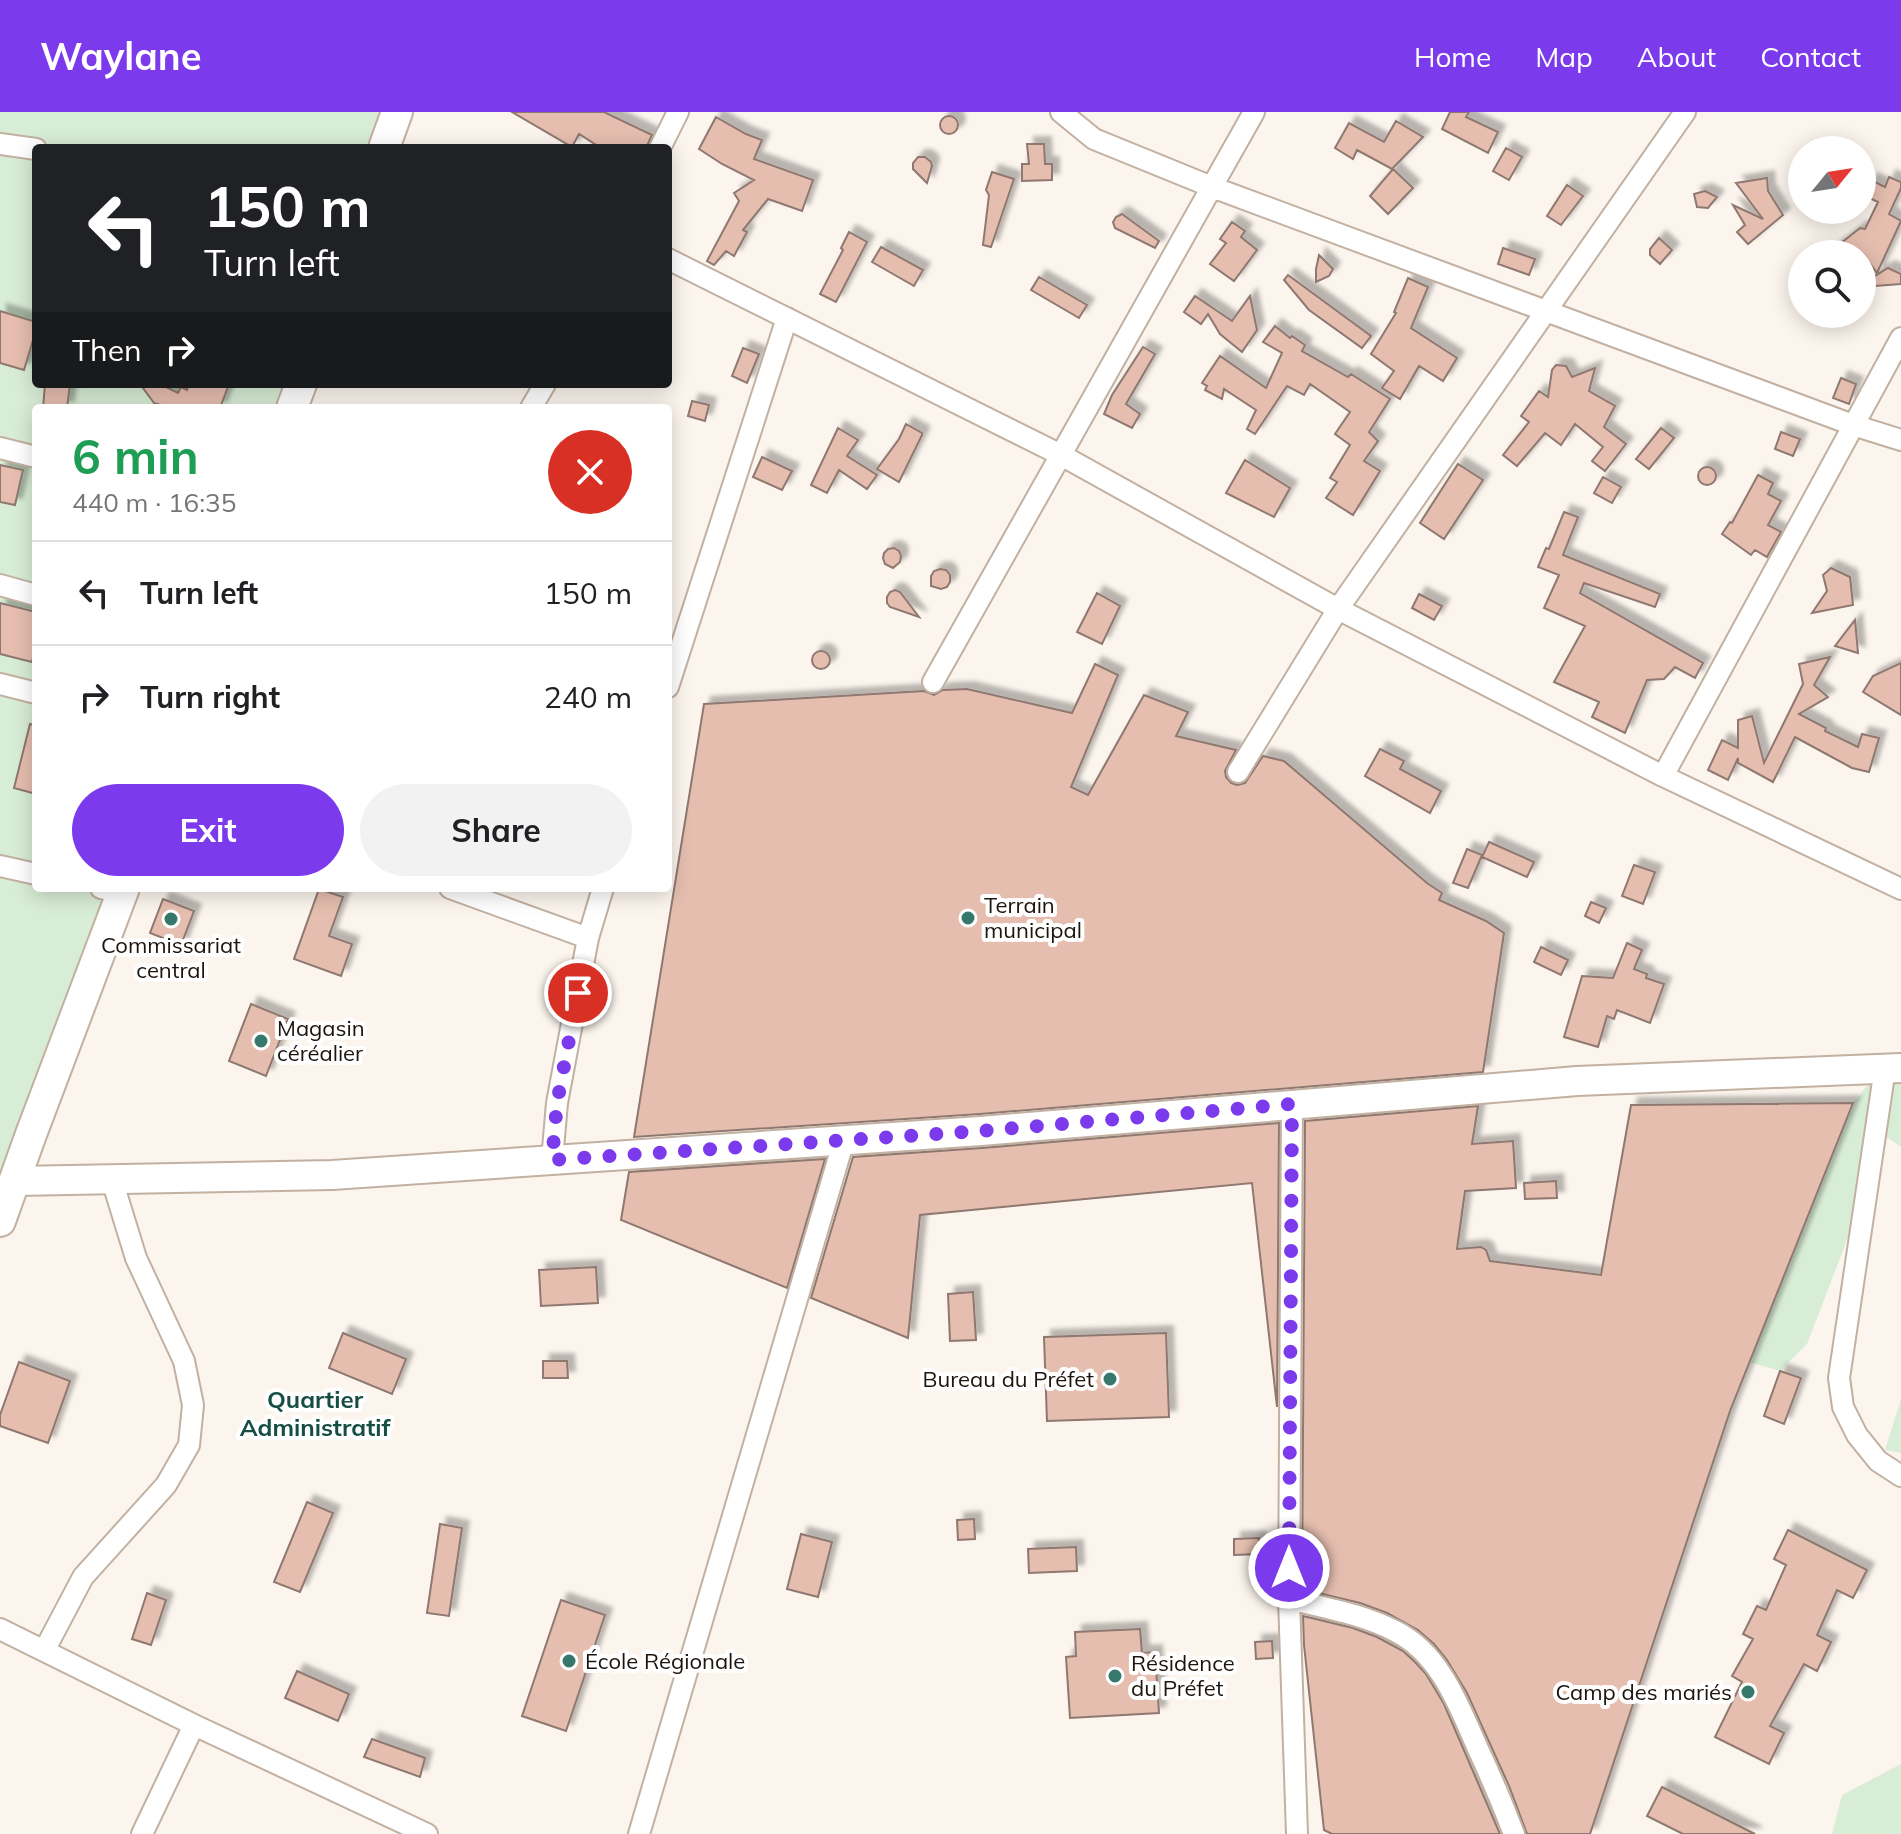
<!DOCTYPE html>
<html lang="en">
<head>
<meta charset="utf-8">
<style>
	body { margin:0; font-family:Mulish,sans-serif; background:#f2f2f2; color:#202124; height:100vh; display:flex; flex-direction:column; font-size:30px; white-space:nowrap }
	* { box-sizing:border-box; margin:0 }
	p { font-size:26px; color:#757577 }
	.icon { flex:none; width:44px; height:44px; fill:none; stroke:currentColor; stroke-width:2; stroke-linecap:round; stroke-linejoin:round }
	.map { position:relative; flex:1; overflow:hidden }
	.sheet { position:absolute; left:32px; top:292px; width:640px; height:488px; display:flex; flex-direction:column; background:#fff; border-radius:8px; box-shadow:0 4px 20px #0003 }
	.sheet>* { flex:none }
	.hud { position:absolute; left:32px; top:32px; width:640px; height:244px; border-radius:8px; box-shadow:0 4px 20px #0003; background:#202124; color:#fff; overflow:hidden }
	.needle { width:52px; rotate:60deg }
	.fabs { position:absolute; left:1788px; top:24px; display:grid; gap:16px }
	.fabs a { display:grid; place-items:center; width:88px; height:88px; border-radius:50%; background:#fff; box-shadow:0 4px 20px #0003; font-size:40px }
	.pin { position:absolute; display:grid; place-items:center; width:68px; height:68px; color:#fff; margin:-34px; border:4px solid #fff; border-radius:50%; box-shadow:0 2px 8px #0007 }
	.me { position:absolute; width:88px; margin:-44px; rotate:0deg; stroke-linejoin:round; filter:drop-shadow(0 0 6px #0008) }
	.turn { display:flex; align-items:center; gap:28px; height:168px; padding:0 40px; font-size:36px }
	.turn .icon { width:104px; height:104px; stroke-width:2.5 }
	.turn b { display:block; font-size:56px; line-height:68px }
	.then { display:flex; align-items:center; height:76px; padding:0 40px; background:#0003; gap:16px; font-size:30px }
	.round { display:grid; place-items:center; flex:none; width:84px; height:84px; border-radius:42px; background:#f2f2f2 }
	.summary { display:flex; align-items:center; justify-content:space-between; height:136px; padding:0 40px }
	h1 { font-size:48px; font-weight:700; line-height:60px; color:#1e9e55 }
	.cta { display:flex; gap:16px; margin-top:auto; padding:16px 40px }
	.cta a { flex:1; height:92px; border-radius:48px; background:#7c3aed; color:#fff; font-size:32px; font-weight:700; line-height:92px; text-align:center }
	.cta a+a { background:#f2f2f2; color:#202124 }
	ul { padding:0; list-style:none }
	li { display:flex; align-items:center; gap:24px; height:104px; padding:0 40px; border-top:2px solid #e0e0e0 }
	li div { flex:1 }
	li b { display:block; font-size:30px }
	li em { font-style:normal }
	header { display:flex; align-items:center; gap:48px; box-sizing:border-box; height:112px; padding:0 40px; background:#7c3aed; color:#fff }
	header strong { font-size:38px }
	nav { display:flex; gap:44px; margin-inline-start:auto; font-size:28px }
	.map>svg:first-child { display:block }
</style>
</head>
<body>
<header>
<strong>Waylane</strong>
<nav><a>Home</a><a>Map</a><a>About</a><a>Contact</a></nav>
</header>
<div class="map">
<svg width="1901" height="1722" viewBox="0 0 1901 1722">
	<defs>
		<filter id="shadow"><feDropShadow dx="7" dy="-7" stdDeviation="2" flood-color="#0004"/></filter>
	</defs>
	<rect width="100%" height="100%" fill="#fcf5ee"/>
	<path fill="#d8edd5" d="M 0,0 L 397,0 L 384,36 L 36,36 L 36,272 L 301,272 L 293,296 L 36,296 L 36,776 L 123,776 L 0,1104 Z
		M 1885,952 L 1901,953 L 1901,1035 L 1881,1021 L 1852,1115 L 1807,1232 L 1780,1259 L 1749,1250 L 1853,991 Z
		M 1901,1287 L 1901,1341 L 1885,1338 Z
		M 1901,1652 L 1901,1722 L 1832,1722 L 1842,1683 Z"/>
	<path fill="#e5beaf" stroke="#8e7870" stroke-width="2" filter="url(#shadow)" d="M 512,0 L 604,0 L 652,23 L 646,36 L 601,36 L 579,22 L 572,35 Z
		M 1450,0 L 1469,0 L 1466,5 L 1498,20 L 1488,41 L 1442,17 Z
		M940 13a9 9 0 1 1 18 0a9 9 0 1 1-18 0Z
		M 716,5 L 746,22 L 762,28 L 754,47 L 813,68 L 802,99 L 768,87 L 743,118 L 747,120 L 734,144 L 726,139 L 714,153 L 707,149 L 739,89 L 734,81 L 754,68 L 722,52 L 699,37 Z
		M 1396,9 L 1423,25 L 1392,57 L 1357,38 L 1353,47 L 1335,36 L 1349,11 L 1384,30 Z
		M 1027,32 L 1044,32 L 1045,52 L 1052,52 L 1052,68 L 1022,69 L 1022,52 L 1029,52 Z
		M 1506,36 L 1522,45 L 1509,68 L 1493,59 Z
		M 918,45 L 925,45 L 931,50 L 932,54 L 927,71 L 913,57 L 913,51 Z
		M 1393,57 L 1413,76 L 1388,102 L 1370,84 Z
		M 992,60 L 1014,67 L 991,135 L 983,133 L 989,83 L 986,78 Z
		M 1889,65 L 1901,70 L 1901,76 L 1889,102 L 1901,109 L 1877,161 L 1863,142 L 1827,142 L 1860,116 L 1865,117 L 1878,90 L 1863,83 L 1871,68 L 1885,75 Z
		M 1767,66 L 1768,79 L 1783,103 L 1748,132 L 1737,120 L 1745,113 L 1733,93 L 1763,107 L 1736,71 Z
		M 1567,73 L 1583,84 L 1561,113 L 1547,104 Z
		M 1705,79 L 1717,85 L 1708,96 L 1697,95 L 1694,82 Z
		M 1122,102 L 1159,129 L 1155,136 L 1115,116 L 1113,110 L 1116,105 Z
		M 1232,110 L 1245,119 L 1241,125 L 1257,138 L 1234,169 L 1210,152 L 1226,131 L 1220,127 Z
		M 849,120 L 867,130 L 836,190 L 820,182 L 843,138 L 841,136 Z
		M 1659,126 L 1672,138 L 1660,152 L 1650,143 L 1650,137 Z
		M 881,135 L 923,158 L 914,174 L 872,150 Z
		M 1503,136 L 1535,147 L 1529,163 L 1498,152 Z
		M 1319,143 L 1333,157 L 1329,164 L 1316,170 L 1316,157 Z
		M 1888,156 L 1901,162 L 1901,172 L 1862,175 L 1862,172 Z
		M 1288,163 L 1371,224 L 1362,236 L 1309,198 L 1284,168 Z
		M 1039,165 L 1087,193 L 1079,206 L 1031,178 Z
		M 1408,166 L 1428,175 L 1411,216 L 1457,246 L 1443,269 L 1419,254 L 1400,287 L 1382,276 L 1394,259 L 1371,242 L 1396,201 L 1394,200 Z
		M 1195,184 L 1232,209 L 1250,184 L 1257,218 L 1242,240 L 1220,222 L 1208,202 L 1201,212 L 1184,200 Z
		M 0,199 L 36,210 L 36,218 L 24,258 L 0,251 Z
		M 1275,214 L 1290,226 L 1292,224 L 1305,233 L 1302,239 L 1348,265 L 1351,262 L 1390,287 L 1369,320 L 1378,329 L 1364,349 L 1380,359 L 1353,403 L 1326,386 L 1337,370 L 1330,366 L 1350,333 L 1335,322 L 1350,300 L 1310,272 L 1304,283 L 1287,274 L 1255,322 L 1247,317 L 1256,298 L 1224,277 L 1222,287 L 1205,278 L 1207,274 L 1202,271 L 1220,244 L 1266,276 L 1282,241 L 1263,230 Z
		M 1143,235 L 1155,242 L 1126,292 L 1140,302 L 1132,316 L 1104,302 L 1112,283 Z
		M 743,236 L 759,242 L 747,271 L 732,264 Z
		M 1556,253 L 1566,254 L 1572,265 L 1595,256 L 1589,279 L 1615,294 L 1604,315 L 1626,332 L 1605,359 L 1592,349 L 1603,335 L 1575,312 L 1561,333 L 1545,321 L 1517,354 L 1503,343 L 1529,310 L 1521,304 L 1539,279 L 1548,285 L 1552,258 Z
		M 1841,266 L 1856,272 L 1849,292 L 1833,286 Z
		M 45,272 L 70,272 L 67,296 L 43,296 Z
		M 140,272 L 162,273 L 178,281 L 181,275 L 187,278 L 189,272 L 229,272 L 220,296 L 170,296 L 154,291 Z
		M 692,289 L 709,293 L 705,309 L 688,304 Z
		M 906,312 L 922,321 L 922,323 L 899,370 L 877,357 L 899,327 Z
		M 838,316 L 858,328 L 847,344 L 877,363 L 867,377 L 839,358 L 827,381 L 811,373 Z
		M 1661,316 L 1674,326 L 1649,357 L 1636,347 Z
		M 1781,320 L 1800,327 L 1793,344 L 1775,337 Z
		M 762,345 L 792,359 L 782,378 L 753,365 Z
		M 1245,348 L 1290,376 L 1274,405 L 1226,381 Z
		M 1458,352 L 1483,368 L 1444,427 L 1420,411 Z
		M 0,353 L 23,358 L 15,393 L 0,390 Z
		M1698 364a9 9 0 1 1 18 0a9 9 0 1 1-18 0Z
		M 1758,363 L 1773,371 L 1768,382 L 1781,389 L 1768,413 L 1781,420 L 1767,445 L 1755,438 L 1751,443 L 1722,422 L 1730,410 L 1732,411 Z
		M 1603,365 L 1621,375 L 1612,391 L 1594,381 Z
		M 1564,400 L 1578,405 L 1563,443 L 1660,482 L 1655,495 L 1584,471 L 1580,481 L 1703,551 L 1695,566 L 1675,555 L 1664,567 L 1647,568 L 1625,621 L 1592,605 L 1599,590 L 1554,570 L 1585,514 L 1544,496 L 1559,463 L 1538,455 L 1546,436 L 1549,437 Z
		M 894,436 L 899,439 L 901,444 L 900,450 L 893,456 L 885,452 L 883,446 L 884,441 L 888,437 Z
		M 1831,456 L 1850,465 L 1853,493 L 1812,501 L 1827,479 L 1823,463 Z
		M 940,457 L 946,458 L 950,463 L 950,470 L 947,475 L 941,477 L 931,474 L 931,464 L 934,459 Z
		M 895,478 L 900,480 L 919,505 L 890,495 L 887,491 L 887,485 L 890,480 Z
		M 1097,481 L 1120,494 L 1102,532 L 1077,520 Z
		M 1419,482 L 1442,494 L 1434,508 L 1412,496 Z
		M 0,491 L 36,500 L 36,534 L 32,550 L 0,542 Z
		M 1855,508 L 1858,541 L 1835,534 Z
		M812 548a9 9 0 1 1 18 0a9 9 0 1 1-18 0Z
		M 1830,545 L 1814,573 L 1828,585 L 1799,602 L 1826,616 L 1825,619 L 1858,635 L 1862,622 L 1879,626 L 1869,660 L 1852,656 L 1795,625 L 1773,670 L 1738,651 L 1738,646 L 1728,668 L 1708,658 L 1722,628 L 1738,636 L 1738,608 L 1752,604 L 1764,651 L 1803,572 L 1799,552 Z
		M 1901,551 L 1901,603 L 1863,580 L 1873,564 Z
		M 1095,552 L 1118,563 L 1071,675 L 1088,683 L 1144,583 L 1188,600 L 1176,624 L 1236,638 L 1225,659 L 1226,665 L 1231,671 L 1237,673 L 1245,671 L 1263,644 L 1284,649 L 1427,771 L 1442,781 L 1439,788 L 1486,809 L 1504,821 L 1483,960 L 980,1002 L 634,1025 L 704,592 L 924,579 L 934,583 L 943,578 L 967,577 L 1072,601 Z
		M 30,612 L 36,613 L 36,682 L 14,676 Z
		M 1380,637 L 1404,649 L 1400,657 L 1441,679 L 1430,701 L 1365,664 Z
		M 1489,730 L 1534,750 L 1527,765 L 1482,745 Z
		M 1467,737 L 1482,743 L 1468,776 L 1453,771 Z
		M 1634,753 L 1655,760 L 1643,792 L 1622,784 Z
		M 319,777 L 343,785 L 329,824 L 352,832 L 341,864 L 294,847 Z
		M 163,787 L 194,799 L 181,833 L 150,821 Z
		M 1591,790 L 1606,796 L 1599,811 L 1585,804 Z
		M 1627,831 L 1642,838 L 1634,857 L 1647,862 L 1646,866 L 1664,872 L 1650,911 L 1617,898 L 1614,907 L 1607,904 L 1598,935 L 1564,925 L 1582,864 L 1613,866 Z
		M 1541,835 L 1568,848 L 1561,863 L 1534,850 Z
		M 251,892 L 288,907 L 266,964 L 229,949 Z
		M 1853,991 L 1730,1299 L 1590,1722 L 1527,1722 L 1509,1674 L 1467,1581 L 1447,1548 L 1434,1532 L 1418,1518 L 1387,1501 L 1360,1491 L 1302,1477 L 1305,1009 L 1478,994 L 1472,1032 L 1513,1029 L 1516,1076 L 1465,1079 L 1457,1137 L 1481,1135 L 1486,1138 L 1490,1149 L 1601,1163 L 1631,993 Z
		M 1279,1011 L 1277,1295 L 1252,1071 L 920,1103 L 908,1226 L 811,1186 L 853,1045 L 982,1036 Z
		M 825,1047 L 787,1176 L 621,1108 L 629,1060 Z
		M 1556,1069 L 1557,1086 L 1525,1087 L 1524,1071 Z
		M 596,1155 L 598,1191 L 541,1194 L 539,1158 Z
		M 973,1180 L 976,1228 L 950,1229 L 948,1182 Z
		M 343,1221 L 406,1247 L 392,1282 L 329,1256 Z
		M 1166,1221 L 1169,1305 L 1047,1309 L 1044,1225 Z
		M 543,1249 L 567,1249 L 568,1266 L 543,1266 Z
		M 19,1250 L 70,1269 L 48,1331 L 0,1314 L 0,1303 Z
		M 1780,1259 L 1801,1266 L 1784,1312 L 1764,1304 Z
		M 307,1390 L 333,1401 L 300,1480 L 274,1470 Z
		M 974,1407 L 975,1427 L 958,1428 L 957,1408 Z
		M 440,1412 L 462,1416 L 449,1504 L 427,1501 Z
		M 1788,1418 L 1867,1458 L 1853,1486 L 1837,1478 L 1817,1523 L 1831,1530 L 1817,1559 L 1804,1552 L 1770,1614 L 1784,1621 L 1769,1652 L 1715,1625 L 1742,1570 L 1732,1564 L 1753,1527 L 1743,1522 L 1757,1494 L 1766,1498 L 1786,1453 L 1774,1447 Z
		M 801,1422 L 832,1430 L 818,1485 L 787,1477 Z
		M 1259,1426 L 1260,1442 L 1234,1443 L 1234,1427 Z
		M 1076,1435 L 1077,1459 L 1029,1461 L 1028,1437 Z
		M 147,1481 L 166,1488 L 151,1533 L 132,1527 Z
		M 561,1488 L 605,1503 L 566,1619 L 522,1604 Z
		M 1303,1504 L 1353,1516 L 1377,1525 L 1403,1539 L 1415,1550 L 1426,1562 L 1444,1592 L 1500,1722 L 1332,1722 L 1324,1718 L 1304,1533 Z
		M 1140,1517 L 1142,1541 L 1155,1540 L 1159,1601 L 1070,1606 L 1066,1545 L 1076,1544 L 1075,1520 Z
		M 1272,1529 L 1273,1546 L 1256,1547 L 1255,1530 Z
		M 297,1559 L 349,1582 L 338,1609 L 285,1586 Z
		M 372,1627 L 425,1646 L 420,1665 L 364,1645 Z
		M 1662,1675 L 1755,1722 L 1683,1722 L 1647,1704 Z"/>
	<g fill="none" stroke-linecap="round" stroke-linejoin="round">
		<defs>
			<path id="street" d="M 1061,0 L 1094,27 L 1212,75 L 1853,313 L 1901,328
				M 0,32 L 36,37
				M 660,36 L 678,0
				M 668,147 L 1061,343 L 1338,497 L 1663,664 L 1901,777
				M 531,296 L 545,272
				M 0,336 L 36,345
				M 0,473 L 36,483
				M 933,570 L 1254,0
				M 0,572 L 36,581
				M 668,575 L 787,206
				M 1238,660 L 1338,497 L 1685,0
				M 1663,664 L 1901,226
				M 0,754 L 36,762
				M 101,776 L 123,781
				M 450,776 L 588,826
				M 1885,956 L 1839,1266 L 1843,1295 L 1857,1323 L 1878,1349 L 1901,1364
				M 1292,992 L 1289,1487 L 1297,1722
				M 552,1048 L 557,991 L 588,826 L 603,776
				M 1289,1487 C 1325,1496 1362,1502 1395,1519 C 1440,1541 1459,1594 1478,1637 C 1491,1665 1503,1693 1514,1722
				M 0,1517 L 194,1613
				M 44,1539 L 83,1465 L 166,1373 L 189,1333 L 193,1293 L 184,1249 L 136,1146 L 112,1068
				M 142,1722 L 194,1613 L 427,1722
				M 639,1722 L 844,1028"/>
			<path id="secondary" d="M 15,1069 L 332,1063 L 981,1019 L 1577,969 L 1901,956"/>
			<path id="primary" d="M 384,36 L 397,0
				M 292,296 L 301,272
				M 0,1109 L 30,1025 L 124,776"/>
		</defs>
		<use href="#street" stroke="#c2b0a1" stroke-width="24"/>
		<use href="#secondary" stroke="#c2b0a1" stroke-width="32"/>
		<use href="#primary" stroke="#c2b0a1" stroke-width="34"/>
		<use href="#street" stroke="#fff" stroke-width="20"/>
		<use href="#secondary" stroke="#fff" stroke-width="28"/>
		<use href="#primary" stroke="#fff" stroke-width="30"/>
	</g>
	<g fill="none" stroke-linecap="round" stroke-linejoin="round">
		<path stroke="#7c3aed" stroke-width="14" stroke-dasharray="0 25.2" d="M 578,881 L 557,991 L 552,1048 L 981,1019 L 1292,992 L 1289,1456"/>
	</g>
	<g fill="#36796c" stroke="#fff" stroke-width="3">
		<circle cx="968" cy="806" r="8"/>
		<circle cx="171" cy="807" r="8"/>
		<circle cx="261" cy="929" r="8"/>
		<circle cx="1110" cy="1267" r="8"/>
		<circle cx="569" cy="1549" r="8"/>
		<circle cx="1115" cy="1564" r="8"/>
		<circle cx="1748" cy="1580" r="8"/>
	</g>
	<g text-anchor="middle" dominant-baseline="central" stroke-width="8" stroke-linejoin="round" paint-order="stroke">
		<g font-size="22" fill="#1b140f" stroke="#fff" text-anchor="start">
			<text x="984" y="793">Terrain<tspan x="984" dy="25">municipal</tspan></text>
			<text x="171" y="833" text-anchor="middle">Commissariat<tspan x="171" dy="25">central</tspan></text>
			<text x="277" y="916">Magasin<tspan x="277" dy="25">céréalier</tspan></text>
			<text x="1094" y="1267" text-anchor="end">Bureau du Préfet</text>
			<text x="585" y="1549">École Régionale</text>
			<text x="1131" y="1551">Résidence<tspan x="1131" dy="25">du Préfet</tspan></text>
			<text x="1732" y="1580" text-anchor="end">Camp des mariés</text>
		</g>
		<g font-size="24" font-weight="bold" fill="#164e44" stroke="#fff">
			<text x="315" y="1287">Quartier<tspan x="315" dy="28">Administratif</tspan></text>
		</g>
	</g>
</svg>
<div class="fabs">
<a><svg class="needle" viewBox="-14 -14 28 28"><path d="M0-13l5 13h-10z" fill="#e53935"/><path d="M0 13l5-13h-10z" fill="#757577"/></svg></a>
<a><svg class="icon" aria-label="search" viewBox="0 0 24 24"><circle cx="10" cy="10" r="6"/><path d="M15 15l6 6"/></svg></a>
</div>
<div class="pin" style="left:578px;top:881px;background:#d93025"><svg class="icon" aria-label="arrive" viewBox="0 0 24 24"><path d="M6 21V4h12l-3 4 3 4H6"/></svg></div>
<svg class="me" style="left:1289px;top:1456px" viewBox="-20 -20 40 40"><circle r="17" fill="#7c3aed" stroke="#fff" stroke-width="3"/><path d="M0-11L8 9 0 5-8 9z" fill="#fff"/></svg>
<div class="hud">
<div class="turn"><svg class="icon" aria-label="left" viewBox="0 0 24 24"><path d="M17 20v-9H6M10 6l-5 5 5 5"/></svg><div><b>150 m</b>Turn left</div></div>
<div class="then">Then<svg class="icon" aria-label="right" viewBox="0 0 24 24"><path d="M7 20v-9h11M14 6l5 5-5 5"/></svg></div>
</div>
<section class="sheet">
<div class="summary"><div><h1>6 min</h1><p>440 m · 16:35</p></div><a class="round" style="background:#d93025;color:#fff"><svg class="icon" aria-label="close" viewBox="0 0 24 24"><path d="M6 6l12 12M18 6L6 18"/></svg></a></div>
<ul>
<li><svg class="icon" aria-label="left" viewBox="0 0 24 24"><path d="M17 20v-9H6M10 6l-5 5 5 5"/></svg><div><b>Turn left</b></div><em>150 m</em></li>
<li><svg class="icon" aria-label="right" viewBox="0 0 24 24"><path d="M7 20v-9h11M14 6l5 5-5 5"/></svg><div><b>Turn right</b></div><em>240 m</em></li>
</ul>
<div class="cta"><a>Exit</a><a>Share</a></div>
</section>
</div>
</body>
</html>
